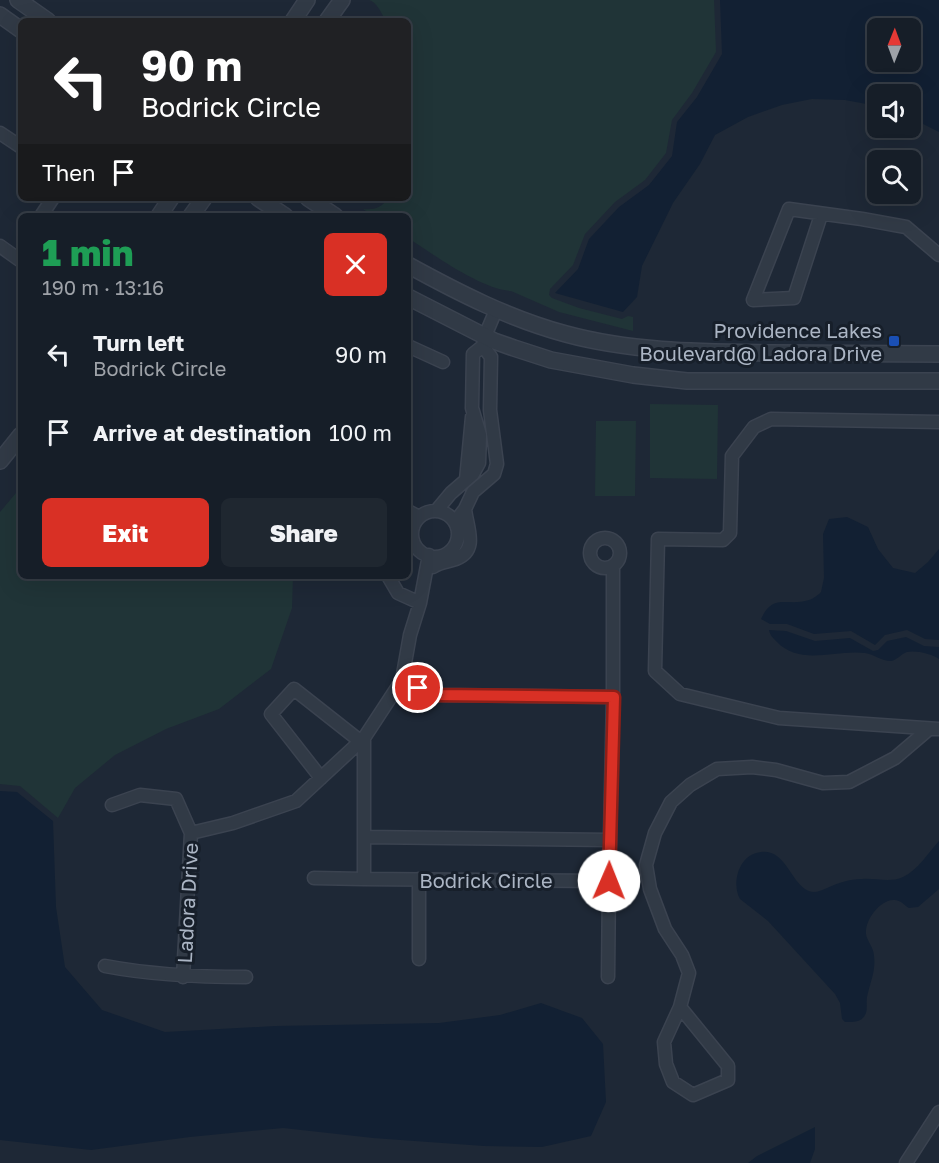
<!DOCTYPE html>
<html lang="en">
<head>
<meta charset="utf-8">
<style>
	body { margin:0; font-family:"Golos Text",sans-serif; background:#1f2730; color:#f1f3f6; height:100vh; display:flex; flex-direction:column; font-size:22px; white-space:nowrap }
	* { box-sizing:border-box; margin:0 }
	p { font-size:20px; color:#9ea2a8 }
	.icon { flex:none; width:33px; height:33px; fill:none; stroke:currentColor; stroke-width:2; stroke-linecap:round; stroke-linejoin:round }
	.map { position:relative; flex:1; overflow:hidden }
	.sheet { position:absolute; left:18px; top:213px; width:393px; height:366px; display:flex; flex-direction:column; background:#161e28; border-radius:9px; box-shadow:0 6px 24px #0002,0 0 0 2px #353c45 }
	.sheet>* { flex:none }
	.banner { position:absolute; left:18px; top:18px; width:393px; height:183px; border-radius:9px; box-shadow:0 6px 24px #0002,0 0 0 2px #353c45; background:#202124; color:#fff; overflow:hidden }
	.needle { width:39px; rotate:1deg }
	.controls { position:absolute; left:867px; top:18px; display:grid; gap:12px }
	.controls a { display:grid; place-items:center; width:54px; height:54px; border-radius:9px; background:#161e28; box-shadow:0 6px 24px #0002,0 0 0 2px #353c45; font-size:30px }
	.pin { position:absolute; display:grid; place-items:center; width:51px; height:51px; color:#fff; margin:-26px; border:3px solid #fff; border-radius:50%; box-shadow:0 2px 6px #0007 }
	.me { position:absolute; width:66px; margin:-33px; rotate:1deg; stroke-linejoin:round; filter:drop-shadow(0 0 4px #0008) }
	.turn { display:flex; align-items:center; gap:21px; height:126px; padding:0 24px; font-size:27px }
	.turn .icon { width:78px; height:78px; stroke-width:2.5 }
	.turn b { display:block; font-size:42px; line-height:51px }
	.then { display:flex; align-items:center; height:57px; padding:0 24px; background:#0003; gap:12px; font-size:22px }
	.round { display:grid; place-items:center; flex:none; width:63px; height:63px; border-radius:9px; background:#1f2730 }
	.headline { display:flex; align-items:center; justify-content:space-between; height:102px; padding:0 24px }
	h1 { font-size:36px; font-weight:800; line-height:45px; color:#1e9e55 }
	.primary-button { display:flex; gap:12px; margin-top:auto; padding:12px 24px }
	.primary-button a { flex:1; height:69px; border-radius:9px; background:#d93025; color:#fff; font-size:24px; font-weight:800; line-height:69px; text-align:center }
	.primary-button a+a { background:#1f2730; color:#f1f3f6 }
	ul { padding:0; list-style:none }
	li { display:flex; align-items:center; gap:18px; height:78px; padding:0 24px }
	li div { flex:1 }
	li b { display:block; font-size:22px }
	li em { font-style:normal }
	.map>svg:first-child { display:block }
</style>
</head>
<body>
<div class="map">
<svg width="939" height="1163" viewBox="0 0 939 1163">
	<rect width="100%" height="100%" fill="#1e2836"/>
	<path fill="#203437" d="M 369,0 L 714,0 L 716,52 L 692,93 L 672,120 L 666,153 L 645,180 L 615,202 L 585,234 L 573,265 L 550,289 L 549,295 L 552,298 L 579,308 L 622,319 L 628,316 L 633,317 L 633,331 L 559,312 L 511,291 C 481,289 434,255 408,238 L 408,216 L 374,216 L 363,209 C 374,210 382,208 388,198 L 408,198 L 408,21 L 385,21 C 382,12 376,2 369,0 Z
		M 650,404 L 718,405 L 717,479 L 650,478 Z
		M 596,421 L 636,421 L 635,496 L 595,496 Z
		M 21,487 L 21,576 L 293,576 L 292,608 L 271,669 L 219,709 L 166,729 L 115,755 L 75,788 L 58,818 L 20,786 L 0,784 L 0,512 Z"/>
	<path fill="#122033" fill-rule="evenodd" d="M 720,0 L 939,0 L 939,132 L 911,118 L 910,94 L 878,94 L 877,106 L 845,100 L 812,99 L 782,105 L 748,117 L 715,135 L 700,164 L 673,203 L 642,266 L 637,297 L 623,312 L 555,293 L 578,269 L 589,239 L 619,207 L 649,185 L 672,156 L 677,122 L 697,97 L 722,54 ZM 910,28 L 910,62 L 878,62 L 878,28 Z
		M 847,517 L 868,527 L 878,549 L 893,568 L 915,573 L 928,562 L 939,549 L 939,640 L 925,639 L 907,630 L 885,635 L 875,645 L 851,631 L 814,634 L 787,624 L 770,624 L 761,619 C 773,592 787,607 809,600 C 813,599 818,595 821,592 L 824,578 L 823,534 L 829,519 Z
		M 769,630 L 786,631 L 815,641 L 850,638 L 873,651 L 878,650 L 887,641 L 906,637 L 924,646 L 939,647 L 939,659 C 932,654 916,650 907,652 C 901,654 897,660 891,661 C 881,661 874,654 865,653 C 835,649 800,667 776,641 C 772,637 770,635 769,630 Z
		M 0,791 L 17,792 L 53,821 L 56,907 L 65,967 L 102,1010 L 165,1032 L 275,1026 L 439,1023 L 500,1015 L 541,1003 L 582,1018 L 603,1044 L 606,1102 L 591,1136 L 542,1147 L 484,1146 L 373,1138 L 283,1128 L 190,1137 L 91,1150 L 0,1140 Z
		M 939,841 L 939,889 L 918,907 L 909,908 C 904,905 900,899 893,900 C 879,901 865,920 866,934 C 867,941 874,948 874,956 C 876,971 870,983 867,997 C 866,1003 868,1010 865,1015 C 861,1023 852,1022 845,1022 L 842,1019 L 840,1003 L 835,994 L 768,921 L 740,899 C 731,883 739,854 761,852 C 784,849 790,879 805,889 C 812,894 819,892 827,888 C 838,883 849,879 862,879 C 876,878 890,883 903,877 C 918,870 928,853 939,841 Z
		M 815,1127 L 815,1149 L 810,1163 L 748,1163 L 757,1156 Z"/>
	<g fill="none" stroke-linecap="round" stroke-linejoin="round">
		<defs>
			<path id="minor" d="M 0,133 L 21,147
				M 821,215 L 794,298 L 753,300 L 789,209 L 862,219 L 906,227 L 939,255
				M 41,216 L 53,198
				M 0,246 L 21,261
				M 408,346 L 443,362
				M 939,422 L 771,419 L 754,427 L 732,456 L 730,533 L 723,540 L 658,539 L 655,671 L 680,694 L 779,718 L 939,729
				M 466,480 L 472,417
				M 408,511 L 419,517
				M 436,511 L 451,493 L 473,474 L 479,463 L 480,435 L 472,408 L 473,354 L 483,346 L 485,336 L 496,310
				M412 534a23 23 0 1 1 46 0a23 23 0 1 1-46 0Z
				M 455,522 L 465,509 L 473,492 L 494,474 L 497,464 L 490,410 L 491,357 L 483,346
				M590 553a15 15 0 1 1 30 0a15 15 0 1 1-30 0Z
				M 613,566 L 613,697
				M 433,567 C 440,562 448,562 456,559 C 479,550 467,528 465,509
				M 388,576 L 398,593 L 420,603
				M 364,738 L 364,879 L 609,881 L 613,697 L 435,695 L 402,680
				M 321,778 L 271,714 L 294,689 L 360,741
				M 112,805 L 140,795 L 176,799 L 191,833
				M 364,837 L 610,840
				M 314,878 L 364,879
				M 419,959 L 419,879
				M 105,966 C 152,975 198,977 246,977
				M 183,977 L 191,833 L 233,823 L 296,801 L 364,738 L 402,680 L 410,635 L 420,603 L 429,555
				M 608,977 L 609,881
				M 680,1007 L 728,1066 L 728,1080 L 693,1095 L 673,1082 L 666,1064 L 664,1042 L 680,1007 L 689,973 L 682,955 L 665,929 L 650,889 L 646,865 L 655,833 L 671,802 L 690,785 L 717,769 L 752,767 L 776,770 L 823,783 L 849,782 L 895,758 L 929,729
				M 906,1163 L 939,1112"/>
			<path id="tertiary" d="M 18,0 L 48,21
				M 0,15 L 21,30
				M 293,21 L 307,0
				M 327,21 L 342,0
				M 258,198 L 285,216
				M 308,198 L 335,216
				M 159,216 L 171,198
				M 191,216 L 204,198
				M 408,265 C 459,293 510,319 566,334 C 632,352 703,352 770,353 C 826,353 883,354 939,354
				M 408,297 L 494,341 L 514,348 L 551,360 L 633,375 L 687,381 L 939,381
				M 0,461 L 21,435"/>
		</defs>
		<use href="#minor" stroke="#3b4350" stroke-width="15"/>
		<use href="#tertiary" stroke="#3b4350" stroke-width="18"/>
		<use href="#minor" stroke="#313a46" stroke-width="12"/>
		<use href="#tertiary" stroke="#313a46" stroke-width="15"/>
	</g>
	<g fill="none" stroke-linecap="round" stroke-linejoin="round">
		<defs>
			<path id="route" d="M 418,688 L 435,695 L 614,697 L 609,881"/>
		</defs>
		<use href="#route" stroke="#8d1f18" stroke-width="15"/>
		<use href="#route" stroke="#d93025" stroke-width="10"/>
	</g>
	<rect fill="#1a4fb4" stroke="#171f2a" stroke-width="2" x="888" y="335" width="12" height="12" rx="3"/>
	<g text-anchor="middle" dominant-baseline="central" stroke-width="6" stroke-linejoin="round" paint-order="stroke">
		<g font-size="20" fill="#abb5c4" stroke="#171f2a" text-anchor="end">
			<text x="882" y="330">Providence Lakes<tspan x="882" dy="23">Boulevard@ Ladora Drive</tspan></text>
		</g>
		<g font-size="20" fill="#abb5c4" stroke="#171f2a">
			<text x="486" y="880">Bodrick Circle</text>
			<text transform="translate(187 903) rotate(-87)">Ladora Drive</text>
		</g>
	</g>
</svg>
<div class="controls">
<a><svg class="needle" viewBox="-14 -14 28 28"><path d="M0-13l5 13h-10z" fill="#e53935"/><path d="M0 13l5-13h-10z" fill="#9ea2a8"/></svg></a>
<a><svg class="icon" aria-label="sound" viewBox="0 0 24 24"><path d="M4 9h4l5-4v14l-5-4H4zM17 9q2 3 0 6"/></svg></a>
<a><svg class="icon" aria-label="search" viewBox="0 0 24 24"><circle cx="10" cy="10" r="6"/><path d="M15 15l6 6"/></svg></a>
</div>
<div class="pin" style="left:418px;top:688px;background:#d93025"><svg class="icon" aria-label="arrive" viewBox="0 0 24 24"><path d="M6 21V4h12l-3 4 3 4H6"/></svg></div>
<svg class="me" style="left:609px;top:881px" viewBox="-20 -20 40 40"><circle r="19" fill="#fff"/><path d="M0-13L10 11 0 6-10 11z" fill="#d93025"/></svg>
<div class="banner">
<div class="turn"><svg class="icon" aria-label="left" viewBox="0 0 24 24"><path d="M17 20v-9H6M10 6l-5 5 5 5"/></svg><div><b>90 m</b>Bodrick Circle</div></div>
<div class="then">Then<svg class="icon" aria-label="arrive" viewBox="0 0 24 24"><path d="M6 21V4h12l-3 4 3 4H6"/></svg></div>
</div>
<section class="sheet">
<div class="headline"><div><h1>1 min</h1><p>190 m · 13:16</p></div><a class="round" style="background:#d93025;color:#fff"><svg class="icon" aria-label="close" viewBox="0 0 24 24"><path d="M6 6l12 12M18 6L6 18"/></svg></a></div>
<ul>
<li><svg class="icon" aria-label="left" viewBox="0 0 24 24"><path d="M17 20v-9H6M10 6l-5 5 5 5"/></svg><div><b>Turn left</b><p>Bodrick Circle</p></div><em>90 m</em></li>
<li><svg class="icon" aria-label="arrive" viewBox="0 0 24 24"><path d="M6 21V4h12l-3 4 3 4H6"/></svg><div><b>Arrive at destination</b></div><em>100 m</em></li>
</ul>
<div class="primary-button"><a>Exit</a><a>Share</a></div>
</section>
</div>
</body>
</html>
